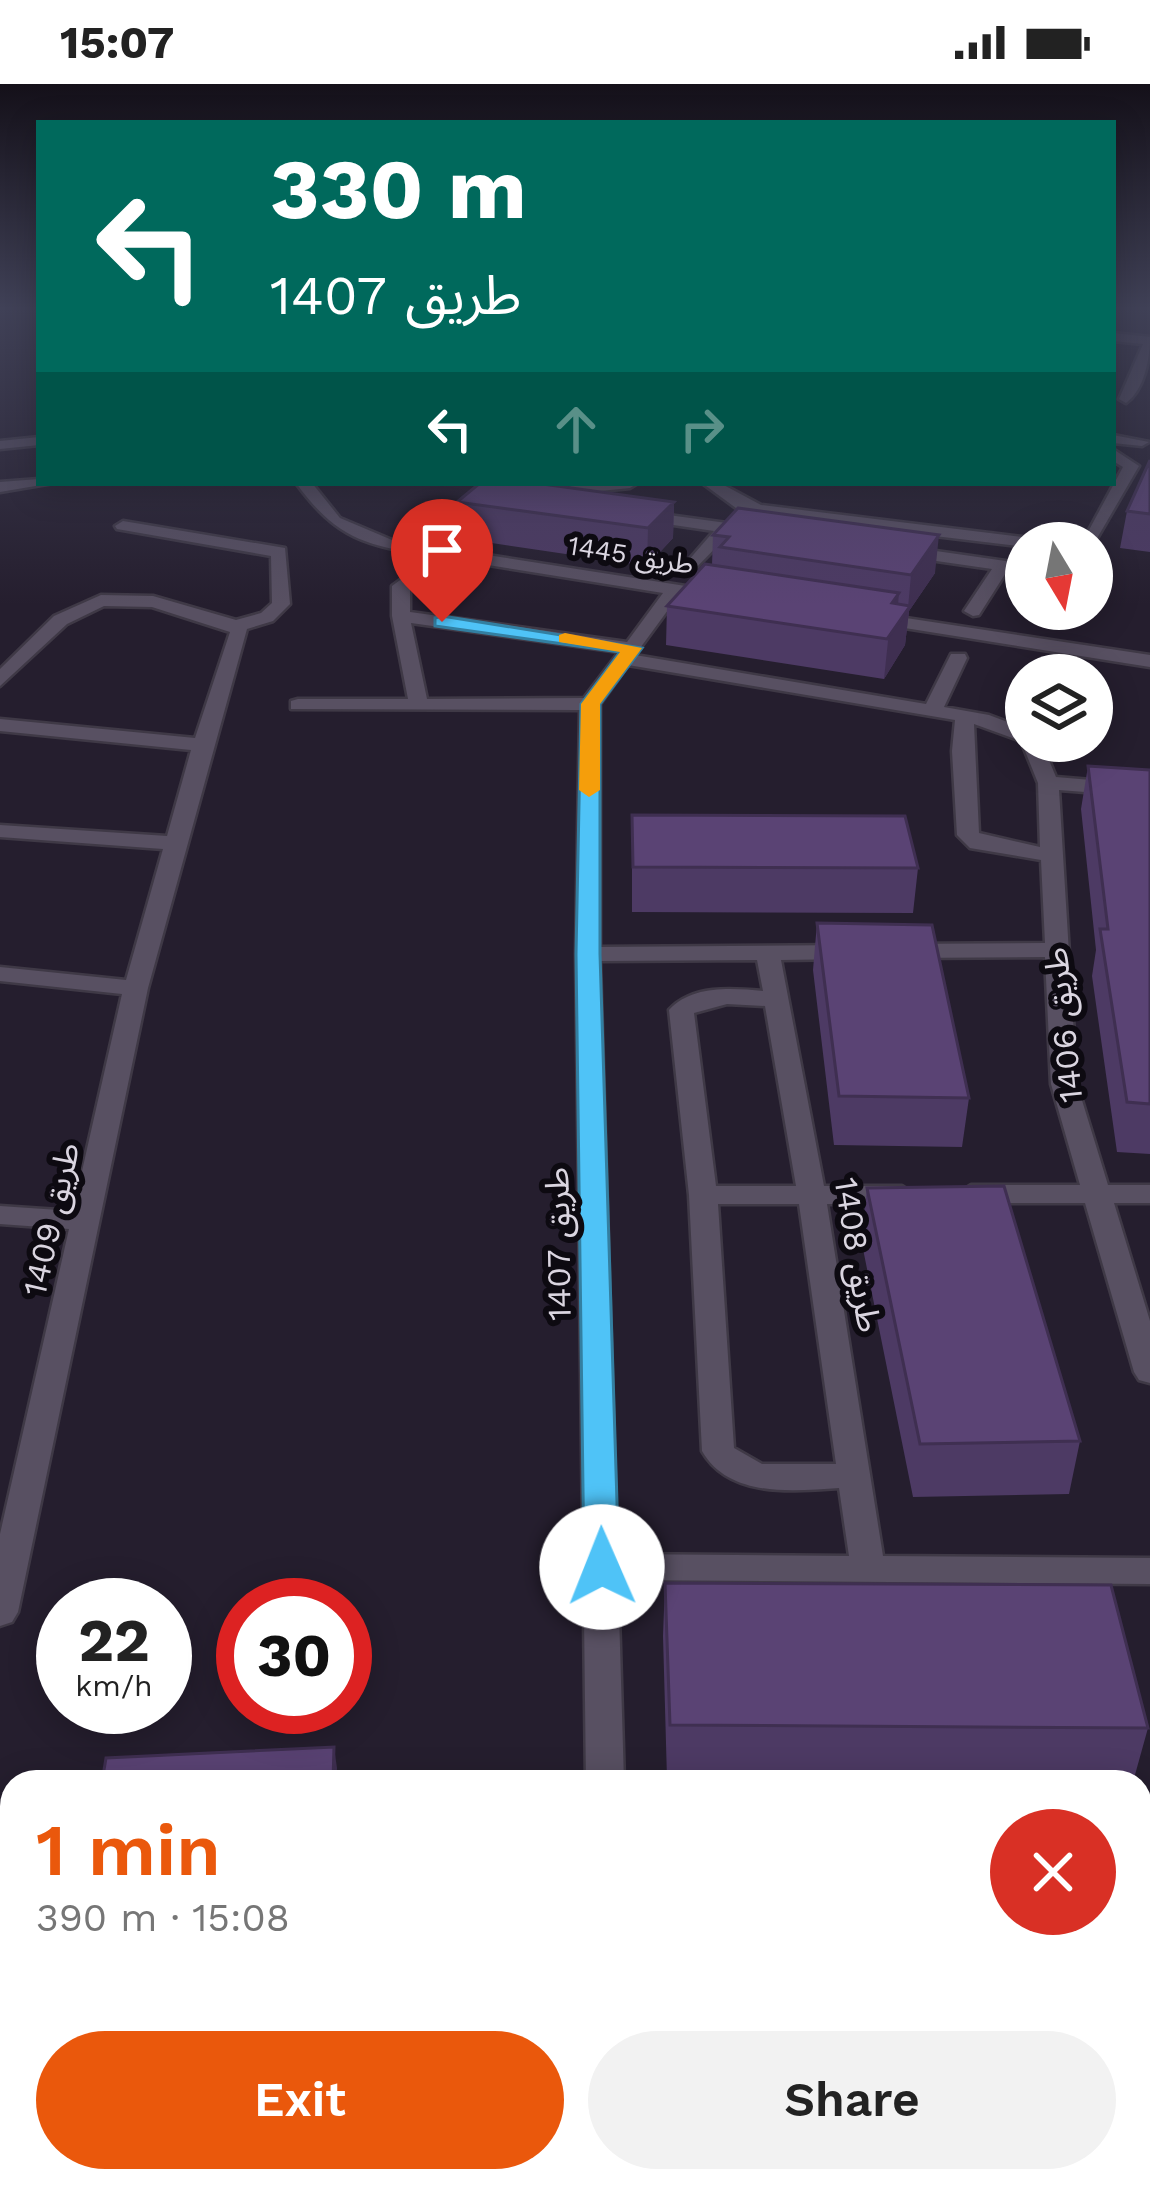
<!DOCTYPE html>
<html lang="en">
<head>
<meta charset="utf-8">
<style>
	body { margin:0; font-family:"Work Sans","Noto Sans Arabic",sans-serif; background:#f2f2f2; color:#222; height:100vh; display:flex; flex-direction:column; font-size:45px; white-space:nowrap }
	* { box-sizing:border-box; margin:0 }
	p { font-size:39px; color:#767676 }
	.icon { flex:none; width:66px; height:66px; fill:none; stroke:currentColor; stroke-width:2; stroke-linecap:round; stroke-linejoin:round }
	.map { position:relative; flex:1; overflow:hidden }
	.sheet { position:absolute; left:0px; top:1686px; width:1152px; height:423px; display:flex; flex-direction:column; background:#fff; border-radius:36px 36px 0 0; box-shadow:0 6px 30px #0003 }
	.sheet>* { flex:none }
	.guide { position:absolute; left:36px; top:36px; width:1080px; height:366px; border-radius:0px; box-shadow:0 6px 30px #0003; background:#00695c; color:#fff; overflow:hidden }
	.needle { width:78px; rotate:170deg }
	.tools { position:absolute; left:1005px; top:438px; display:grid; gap:24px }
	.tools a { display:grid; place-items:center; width:108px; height:108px; border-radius:50%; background:#fff; box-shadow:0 6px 30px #0003; font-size:60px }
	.speed { position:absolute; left:36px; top:1494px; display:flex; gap:24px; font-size:60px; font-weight:700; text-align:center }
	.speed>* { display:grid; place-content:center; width:156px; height:156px; border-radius:50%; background:#fff; box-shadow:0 6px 30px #0003; line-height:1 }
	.speed small { font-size:30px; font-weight:400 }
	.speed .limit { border:18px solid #d22; background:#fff; color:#111 }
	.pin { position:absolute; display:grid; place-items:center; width:102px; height:102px; color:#fff; margin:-123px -51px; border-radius:50% 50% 50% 0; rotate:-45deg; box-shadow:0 0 12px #0007 }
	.pin .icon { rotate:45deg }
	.me { position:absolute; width:132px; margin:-66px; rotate:359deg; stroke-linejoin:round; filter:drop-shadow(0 0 9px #0008) }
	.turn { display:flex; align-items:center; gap:42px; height:252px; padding:0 36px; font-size:54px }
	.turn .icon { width:156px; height:156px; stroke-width:2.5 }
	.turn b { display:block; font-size:84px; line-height:102px }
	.lanes { display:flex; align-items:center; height:114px; padding:0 36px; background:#0003; justify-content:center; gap:60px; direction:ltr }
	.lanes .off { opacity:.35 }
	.round { display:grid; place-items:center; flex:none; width:126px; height:126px; border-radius:63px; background:#f2f2f2 }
	.head { display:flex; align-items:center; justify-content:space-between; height:204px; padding:0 36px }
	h1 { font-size:72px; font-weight:600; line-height:90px; color:#ea580c }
	.cta { display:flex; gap:24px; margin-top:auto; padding:24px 36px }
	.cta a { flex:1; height:138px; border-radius:72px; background:#ea580c; color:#fff; font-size:48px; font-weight:600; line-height:138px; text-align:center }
	.cta a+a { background:#f2f2f2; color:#222 }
	.status { display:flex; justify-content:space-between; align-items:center; height:84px; padding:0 60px; background:#fff; direction:ltr }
	.status svg { height:33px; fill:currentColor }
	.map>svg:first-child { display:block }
</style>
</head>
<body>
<div class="status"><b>15:07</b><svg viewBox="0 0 49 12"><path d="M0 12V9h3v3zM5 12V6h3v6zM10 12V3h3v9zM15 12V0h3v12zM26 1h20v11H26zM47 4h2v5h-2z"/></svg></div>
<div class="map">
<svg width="1150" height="2108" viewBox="0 0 1150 2108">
	<rect width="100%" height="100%" fill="#251e2e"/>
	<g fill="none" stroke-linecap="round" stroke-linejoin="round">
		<defs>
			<path id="minor" d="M 1113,249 L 1150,253 C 1150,276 1144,306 1126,319 L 1119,315 L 1143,260 L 1113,257 Z
				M 1113,351 L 1149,358 L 1142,362 L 1113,359 Z
				M 39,353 L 39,361 L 0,365 L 0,357 Z
				M 1113,365 L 1139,382 L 1092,463 L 1092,459 L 1082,459 L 1123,383 L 1113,377 Z
				M 39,395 L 39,399 L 53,399 L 0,408 L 0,398 Z
				M 296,399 L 312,399 L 340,434 L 392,456 L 692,503 L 692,511 L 679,511 L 635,571 L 926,620 L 951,570 L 965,570 L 967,574 L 944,623 L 989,631 L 1026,645 L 1026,657 L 1041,657 L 1056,693 L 1150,701 L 1150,713 L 1059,706 L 1077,1000 L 1108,1101 L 1150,1101 L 1150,1119 L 1114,1119 L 1150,1237 L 1150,1299 L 1139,1296 L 1134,1288 L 1085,1119 L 971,1119 L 957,1110 L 971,1101 L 1080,1101 L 1051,1000 L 1045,873 L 902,874 L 890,867 L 902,860 L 1045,859 L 1041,776 L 970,764 L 957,751 L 952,667 L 955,636 L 628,581 L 600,620 L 600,863 L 852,861 L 864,868 L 852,875 L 781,876 L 824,1102 L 902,1102 L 916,1111 L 902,1120 L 827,1120 L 883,1472 L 1150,1474 L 1150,1500 L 618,1496 L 624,1698 L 586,1698 L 576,870 L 580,626 L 291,625 L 291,617 L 298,615 L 408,615 L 392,532 L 392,502 L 433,472 C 365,461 338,456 296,399 ZM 451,475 L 663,509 L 627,558 L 410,528 L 410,504 ZM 411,539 L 619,568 L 584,614 L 427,615 ZM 974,640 L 1021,657 L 1038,699 L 1040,763 L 979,749 ZM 757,876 L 763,907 C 731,904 692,901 669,926 L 689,1111 L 702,1367 C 729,1414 792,1407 839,1404 L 849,1472 L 617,1470 L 600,877 ZM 727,920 L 765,922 L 796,1102 L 716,1102 L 694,929 ZM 718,1120 L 799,1120 L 836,1380 L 762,1380 L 734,1364 Z
				M 522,399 L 564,399 L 512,410 L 504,405 Z
				M 582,399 L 638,399 L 630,404 L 569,410 L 561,405 Z
				M 702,399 L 720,399 L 761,421 L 1031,454 L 1039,459 L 1026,459 L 1026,463 L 760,431 L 736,424 Z
				M 639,427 L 756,443 L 764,448 L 756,453 L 730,449 L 690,490 L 681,485 L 714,447 L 633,435 L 633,429 Z
				M 123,437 L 285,464 L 290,520 L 273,537 L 247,545 L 148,904 L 18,1528 L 12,1538 L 0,1542 L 0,1450 L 69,1145 L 0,1140 L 0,1122 L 73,1127 L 122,910 L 0,897 L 0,883 L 126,896 L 163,765 L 0,753 L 0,741 L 167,752 L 191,666 L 0,647 L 0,635 L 195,654 L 230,548 L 152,523 L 104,522 L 67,540 L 0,602 L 0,585 L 54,532 L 101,511 L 153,512 L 236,536 L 261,529 L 272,519 L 271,472 L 117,445 L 115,442 Z
				M 901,462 L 1026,480 L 1026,490 L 1007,487 L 979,531 L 973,532 L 964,527 L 992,485 L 895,471 L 895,463 Z
				M 873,529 L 1150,571 L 1150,583 L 867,538 L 867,530 Z
				M 53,2097 L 99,2097 L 98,2108 L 52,2108 Z
				M 881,2097 L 927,2097 L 930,2108 L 884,2108 Z"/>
			<path id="tertiary" d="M 1150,1744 L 1150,1786 L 1140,1787 L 1140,1745 Z
				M 1150,1814 L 1150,1860 L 1140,1861 L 1140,1815 Z
				M 12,1841 L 12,1926 L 0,1925 L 0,1843 Z"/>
		</defs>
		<use href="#minor" stroke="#3f3946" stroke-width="5"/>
		<use href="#tertiary" stroke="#3f3946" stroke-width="5"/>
		<use href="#minor" fill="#585062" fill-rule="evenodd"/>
		<use href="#tertiary" fill="#585062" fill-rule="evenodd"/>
	</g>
	<path fill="#4d3a64" d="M 1150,376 L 1150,468 L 1120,464 L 1127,427 Z
		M 457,418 L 674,418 L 673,454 L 647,482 L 458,454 Z
		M 713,451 L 935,489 L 909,527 L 905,561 L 884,595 L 666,561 L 667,522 L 712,481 Z
		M 1088,682 L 1150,686 L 1150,1070 L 1117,1068 L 1092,892 L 1096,866 L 1081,725 Z
		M 632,731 L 918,784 L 913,829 L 632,828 Z
		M 817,839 L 969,1014 L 962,1063 L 834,1061 L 813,886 Z
		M 867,1104 L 1080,1357 L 1069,1410 L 913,1413 L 861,1155 Z
		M 665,1499 L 1148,1644 L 1133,1698 L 667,1695 L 663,1552 Z"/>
	<path fill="#3f2f51" d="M 674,418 L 673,454 L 647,482 L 648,444 Z
		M 939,451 L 935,489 L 909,527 L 905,561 L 884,595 L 892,519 L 899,509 L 896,543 L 908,524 L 911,491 Z
		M 334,1663 L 337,1684 L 336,1698 L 333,1698 Z"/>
	<path fill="#5a4374" stroke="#3f2f51" stroke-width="3" d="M 1150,376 L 1150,430 L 1127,427 Z
		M 480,399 L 535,399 L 674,418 L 648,444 L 457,418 Z
		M 738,424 L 939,451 L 911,491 L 720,463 L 729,453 L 713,451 Z
		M 705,480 L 899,509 L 892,519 L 910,522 L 887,555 L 667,522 Z
		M 1088,682 L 1150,686 L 1150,1020 L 1127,1018 L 1100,845 L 1108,845 Z
		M 632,731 L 905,732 L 918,784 L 633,783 Z
		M 817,839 L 932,841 L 969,1014 L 839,1012 Z
		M 1004,1102 L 1080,1357 L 920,1360 L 867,1104 Z
		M 665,1499 L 1111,1501 L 1148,1644 L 670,1641 Z
		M 334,1663 L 333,1698 L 102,1698 L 106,1674 Z"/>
	<linearGradient id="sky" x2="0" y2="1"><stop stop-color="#141019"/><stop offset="0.43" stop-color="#404157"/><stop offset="1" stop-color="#404157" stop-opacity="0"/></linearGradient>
	<rect width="1150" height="521" fill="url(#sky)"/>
	<path fill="#4fc3f7" stroke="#337fa1" stroke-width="3" d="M 442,532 L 642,564 L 600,620 L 600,870 L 619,1483 L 614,1492 L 589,1492 L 584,1483 L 576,870 L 581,620 L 620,568 L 435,542 L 435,534 Z"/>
	<path fill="#f59e0b" d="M 565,549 L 642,564 L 600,620 L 600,706 L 589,713 L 579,706 L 581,620 L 620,568 L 559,558 L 559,551 Z"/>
	<g text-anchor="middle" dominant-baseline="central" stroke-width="12" stroke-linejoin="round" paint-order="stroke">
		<g font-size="27" fill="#dad5e0" stroke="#0d0a11">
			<text transform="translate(631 471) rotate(9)">طريق 1445</text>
		</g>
		<g font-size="33" fill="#dad5e0" stroke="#0d0a11">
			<text transform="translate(1063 941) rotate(-96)">طريق 1406</text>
			<text transform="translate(51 1135) rotate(-77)">طريق 1409</text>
			<text transform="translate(558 1160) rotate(-91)">طريق 1407</text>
			<text transform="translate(858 1171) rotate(81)">طريق 1408</text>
		</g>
	</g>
</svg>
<div class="tools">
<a><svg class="needle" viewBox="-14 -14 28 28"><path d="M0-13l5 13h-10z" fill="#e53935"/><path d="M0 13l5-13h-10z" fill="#767676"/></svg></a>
<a><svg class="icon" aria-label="layers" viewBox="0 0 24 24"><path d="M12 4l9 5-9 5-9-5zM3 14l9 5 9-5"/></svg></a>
</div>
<div class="speed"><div>22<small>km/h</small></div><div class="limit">30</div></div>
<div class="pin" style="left:442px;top:538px;background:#d93025"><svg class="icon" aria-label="arrive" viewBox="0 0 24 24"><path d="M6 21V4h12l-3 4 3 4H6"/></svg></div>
<svg class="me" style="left:602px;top:1483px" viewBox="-20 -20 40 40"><circle r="19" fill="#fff"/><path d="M0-13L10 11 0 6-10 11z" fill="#4fc3f7"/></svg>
<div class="guide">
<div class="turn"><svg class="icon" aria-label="left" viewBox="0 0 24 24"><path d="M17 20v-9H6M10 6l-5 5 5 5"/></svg><div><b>330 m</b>طريق 1407</div></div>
<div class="lanes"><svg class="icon" aria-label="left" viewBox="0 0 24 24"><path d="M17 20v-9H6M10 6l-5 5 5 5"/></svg><svg class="icon off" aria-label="ahead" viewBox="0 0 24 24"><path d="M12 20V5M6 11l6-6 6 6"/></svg><svg class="icon off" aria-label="right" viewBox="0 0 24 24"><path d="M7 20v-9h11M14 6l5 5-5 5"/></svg></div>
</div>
<section class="sheet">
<div class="head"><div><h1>1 min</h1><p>390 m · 15:08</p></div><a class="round" style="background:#d93025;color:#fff"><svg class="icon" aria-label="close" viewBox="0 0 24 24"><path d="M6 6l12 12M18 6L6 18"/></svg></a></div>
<div class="cta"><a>Exit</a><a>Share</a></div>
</section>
</div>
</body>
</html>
